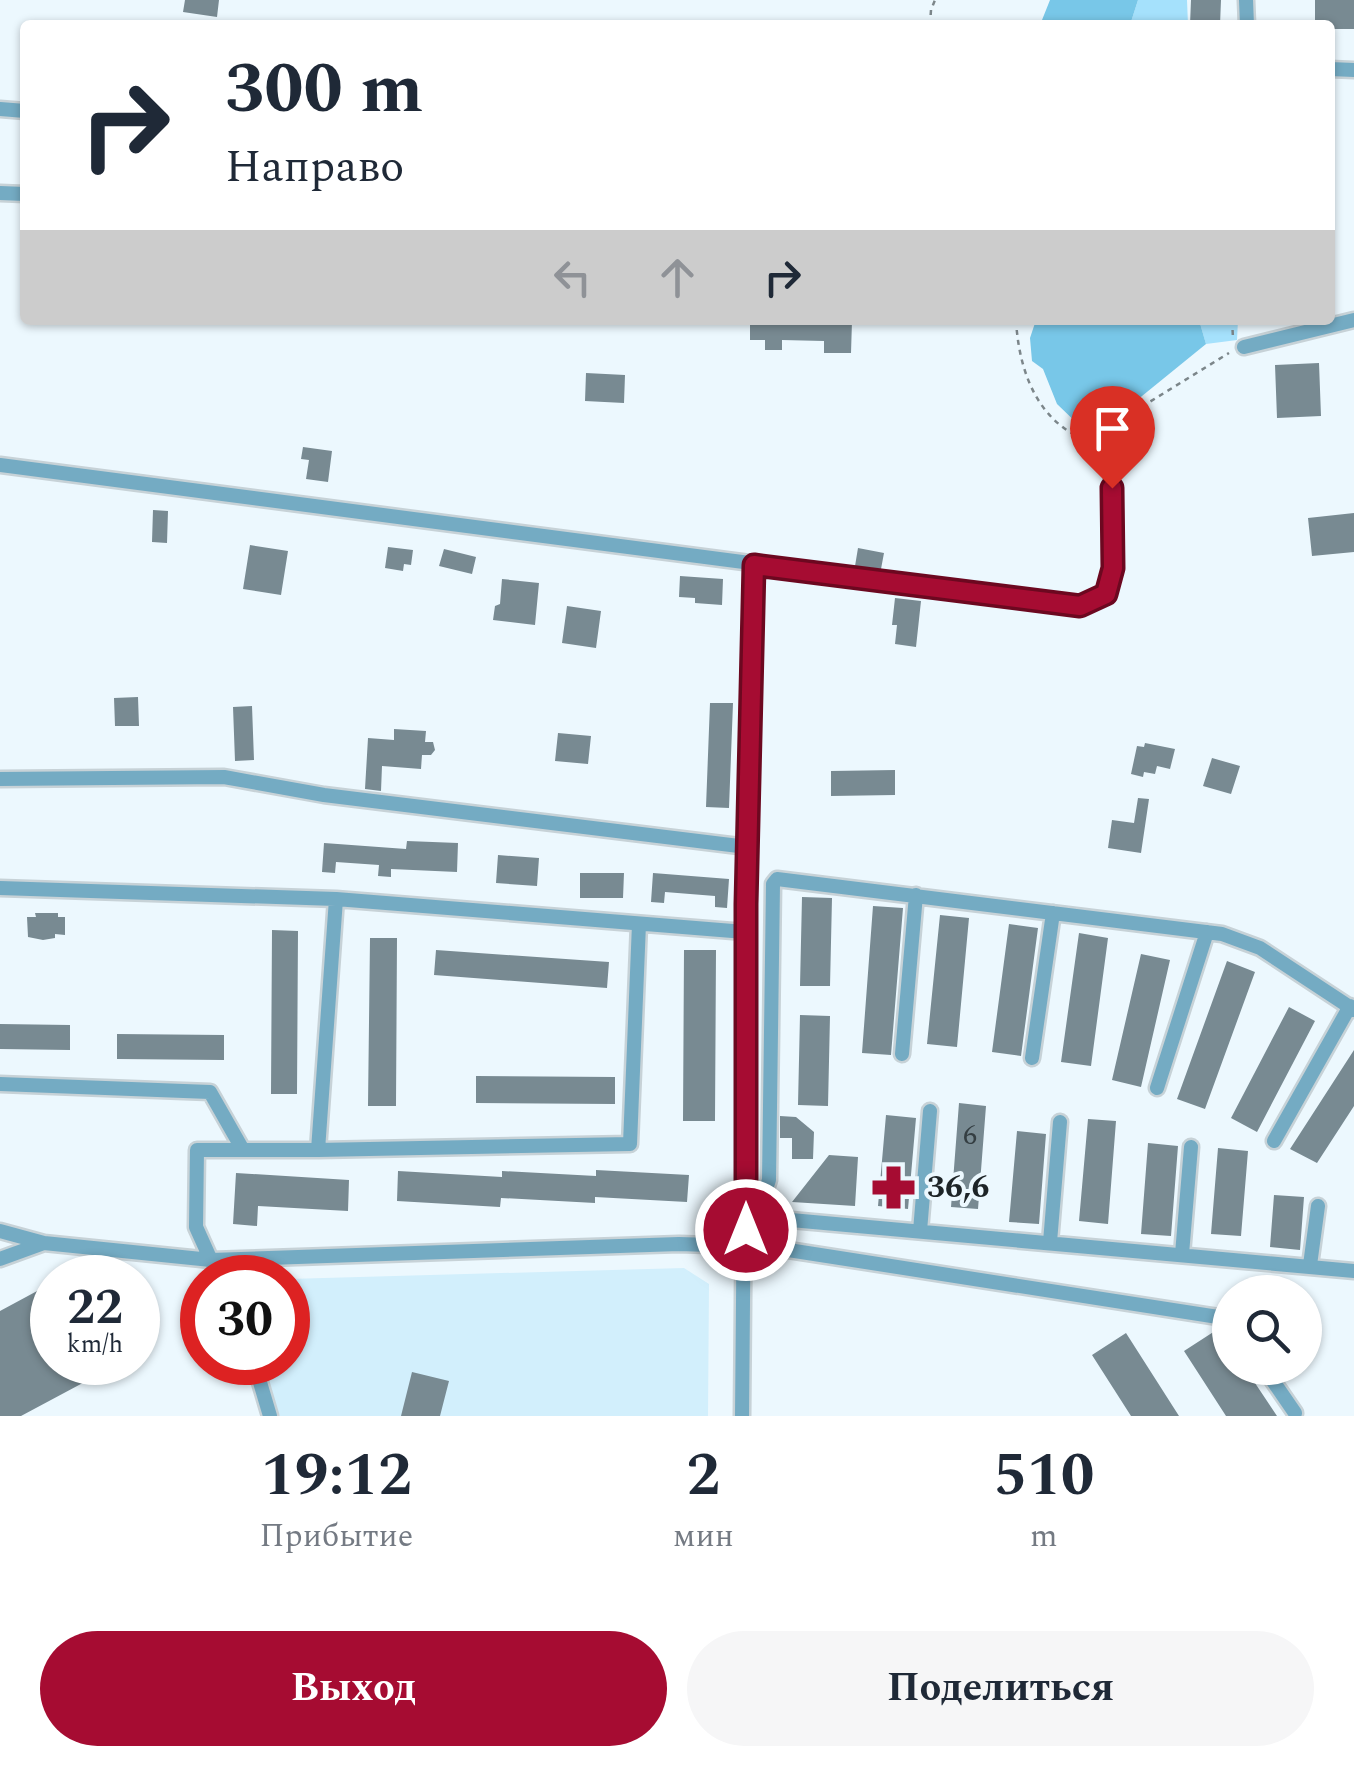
<!DOCTYPE html>
<html lang="ru">
<head>
<meta charset="utf-8">
<style>
	body { margin:0; font-family:Spectral,serif; background:#f6f6f7; color:#1f2937; height:100vh; display:flex; flex-direction:column; font-size:38px; white-space:nowrap }
	* { box-sizing:border-box; margin:0 }
	p { font-size:32px; color:#747a83 }
	.icon { flex:none; width:55px; height:55px; fill:none; stroke:currentColor; stroke-width:2; stroke-linecap:round; stroke-linejoin:round }
	.map { position:relative; height:1416px; overflow:hidden }
	.details { display:flex; flex-direction:column; background:#fff; flex:1 }
	.details>* { flex:none }
	.banner { position:absolute; left:20px; top:20px; width:1315px; height:305px; border-radius:10px; box-shadow:0 2px 8px #0004; background:#fff; color:#1f2937; overflow:hidden }
	.tools { position:absolute; left:1212px; top:1275px; display:grid; gap:20px }
	.tools a { display:grid; place-items:center; width:110px; height:110px; border-radius:50%; background:#fff; box-shadow:0 2px 8px #0004; font-size:50px }
	.speed { position:absolute; left:30px; top:1255px; display:flex; gap:20px; font-size:50px; font-weight:700; text-align:center }
	.speed>* { display:grid; place-content:center; width:130px; height:130px; border-radius:50%; background:#fff; box-shadow:0 2px 8px #0004; line-height:1 }
	.speed small { font-size:25px; font-weight:400 }
	.speed .limit { border:15px solid #d22; background:#fff; color:#111 }
	.pin { position:absolute; display:grid; place-items:center; width:85px; height:85px; color:#fff; margin:-102px -42px; border-radius:50% 50% 50% 0; rotate:-45deg; box-shadow:0 0 10px #0007 }
	.pin .icon { rotate:45deg }
	.me { position:absolute; width:110px; margin:-55px; rotate:0deg; stroke-linejoin:round; filter:drop-shadow(0 0 8px #0008) }
	.turn { display:flex; align-items:center; gap:35px; height:210px; padding:0 40px; font-size:45px }
	.turn .icon { width:130px; height:130px; stroke-width:2.5 }
	.turn b { display:block; font-size:70px; line-height:85px }
	.lanes { display:flex; align-items:center; height:95px; padding:0 40px; background:#0003; justify-content:center; gap:50px; direction:ltr }
	.lanes .off { opacity:.35 }
	.eta { display:flex; justify-content:space-evenly; align-items:center; height:170px; text-align:center }
	.eta b { font-size:60px; font-weight:700; line-height:70px }
	.button { display:flex; gap:20px; margin-top:auto; padding:20px 40px }
	.button a { flex:1; height:115px; border-radius:60px; background:#a60c32; color:#fff; font-size:40px; font-weight:700; line-height:115px; text-align:center }
	.button a+a { background:#f6f6f7; color:#1f2937 }
	.map>svg:first-child { display:block }
</style>
</head>
<body>
<div class="map">
<svg width="1354" height="1416" viewBox="0 0 1354 1416">
	<rect width="100%" height="100%" fill="#ecf8fe"/>
	<path fill="#d2effc" d="M 684,1268 L 709,1284 L 708,1416 L 276,1416 L 259,1363 L 288,1362 L 288,1279 Z"/>
	<path fill="#a5e1fc" d="M 1138,0 L 1187,0 L 1188,25 L 1130,25 Z
		M 1199,320 L 1238,320 L 1237,340 L 1206,344 Z"/>
	<path fill="#78c7e8" d="M 1050,0 L 1138,0 L 1130,25 L 1040,25 Z
		M 1036,320 L 1199,320 L 1206,344 L 1110,422 L 1082,428 L 1057,404 L 1043,369 L 1032,361 L 1030,338 Z"/>
	<path fill="#788a92" d="M 185,0 L 219,0 L 217,17 L 183,12 Z
		M 1191,0 L 1221,0 L 1220,25 L 1190,25 Z
		M 1315,0 L 1354,0 L 1354,29 L 1330,29 L 1330,25 L 1315,25 Z
		M 750,320 L 852,321 L 851,353 L 824,353 L 824,341 L 782,340 L 782,350 L 765,350 L 765,340 L 750,340 Z
		M 1319,363 L 1321,416 L 1277,418 L 1275,365 Z
		M 586,373 L 625,375 L 624,403 L 585,401 Z
		M 303,447 L 332,451 L 328,482 L 306,479 L 309,460 L 301,459 Z
		M 153,510 L 168,511 L 167,543 L 152,542 Z
		M 1354,513 L 1354,552 L 1312,556 L 1308,518 Z
		M 250,545 L 288,551 L 281,595 L 243,589 Z
		M 388,547 L 413,550 L 411,565 L 404,564 L 403,571 L 385,568 Z
		M 858,548 L 884,553 L 881,569 L 855,566 Z
		M 444,549 L 476,557 L 472,574 L 439,566 Z
		M 680,576 L 723,579 L 722,605 L 695,603 L 695,598 L 679,597 Z
		M 502,579 L 539,583 L 535,625 L 493,620 L 495,606 L 500,604 Z
		M 895,598 L 921,601 L 916,647 L 895,644 L 897,625 L 892,625 Z
		M 567,606 L 601,611 L 596,648 L 562,643 Z
		M 138,697 L 139,726 L 115,726 L 114,698 Z
		M 710,703 L 733,703 L 729,808 L 706,807 Z
		M 252,706 L 254,760 L 235,761 L 233,707 Z
		M 394,729 L 426,731 L 425,742 L 433,742 L 435,750 L 431,755 L 422,755 L 421,769 L 382,766 L 381,791 L 365,789 L 368,738 L 394,740 Z
		M 558,733 L 591,736 L 588,764 L 555,761 Z
		M 1145,743 L 1175,749 L 1170,769 L 1157,766 L 1155,774 L 1144,772 L 1143,777 L 1131,774 L 1137,746 L 1144,747 Z
		M 1212,758 L 1240,766 L 1231,794 L 1203,786 Z
		M 895,770 L 895,795 L 831,796 L 831,771 Z
		M 1138,798 L 1149,799 L 1141,853 L 1108,848 L 1112,820 L 1134,823 Z
		M 407,841 L 458,843 L 457,872 L 391,869 L 391,877 L 378,876 L 379,865 L 336,862 L 335,873 L 322,872 L 324,843 L 406,849 Z
		M 498,855 L 539,858 L 537,886 L 496,883 Z
		M 580,873 L 624,873 L 623,898 L 580,898 Z
		M 653,873 L 729,879 L 727,908 L 715,907 L 715,896 L 665,892 L 664,903 L 651,902 Z
		M 802,897 L 832,898 L 830,986 L 800,986 Z
		M 873,906 L 903,908 L 891,1055 L 862,1053 Z
		M 35,913 L 58,913 L 58,917 L 65,917 L 65,935 L 55,934 L 55,938 L 43,940 L 28,937 L 27,917 L 36,917 Z
		M 940,915 L 969,918 L 957,1047 L 927,1044 Z
		M 1009,924 L 1038,928 L 1021,1056 L 992,1052 Z
		M 272,930 L 298,931 L 297,1094 L 271,1094 Z
		M 1079,933 L 1108,938 L 1091,1066 L 1061,1062 Z
		M 370,938 L 397,938 L 396,1106 L 368,1106 Z
		M 436,950 L 609,962 L 607,988 L 434,975 Z
		M 684,950 L 716,950 L 715,1121 L 683,1121 Z
		M 1141,954 L 1170,960 L 1141,1087 L 1112,1080 Z
		M 1227,961 L 1255,972 L 1205,1109 L 1177,1099 Z
		M 1289,1007 L 1315,1021 L 1257,1132 L 1231,1118 Z
		M 800,1015 L 830,1016 L 828,1106 L 798,1105 Z
		M 0,1024 L 70,1025 L 70,1050 L 0,1049 Z
		M 117,1034 L 224,1035 L 224,1060 L 117,1059 Z
		M 1354,1050 L 1354,1106 L 1317,1163 L 1290,1149 Z
		M 476,1076 L 615,1077 L 615,1104 L 476,1103 Z
		M 959,1103 L 986,1106 L 978,1209 L 951,1207 Z
		M 886,1115 L 916,1118 L 908,1209 L 878,1206 Z
		M 780,1116 L 796,1117 L 814,1132 L 813,1159 L 792,1159 L 792,1138 L 780,1138 Z
		M 1088,1119 L 1116,1121 L 1108,1224 L 1079,1221 Z
		M 1017,1131 L 1046,1134 L 1039,1224 L 1009,1222 Z
		M 1148,1143 L 1178,1146 L 1171,1236 L 1141,1234 Z
		M 1218,1148 L 1248,1151 L 1241,1236 L 1211,1234 Z
		M 829,1155 L 858,1157 L 855,1206 L 792,1202 Z
		M 596,1170 L 689,1175 L 687,1202 L 595,1197 L 595,1203 L 501,1198 L 500,1207 L 397,1201 L 398,1171 L 502,1177 L 502,1171 L 596,1176 Z
		M 236,1173 L 349,1180 L 348,1211 L 258,1206 L 257,1226 L 233,1224 Z
		M 1274,1195 L 1304,1197 L 1300,1250 L 1270,1247 Z
		M 52,1283 L 52,1362 L 122,1362 L 21,1416 L 0,1416 L 0,1311 Z
		M 1218,1329 L 1230,1344 L 1230,1368 L 1245,1368 L 1277,1416 L 1226,1416 L 1184,1351 Z
		M 1126,1333 L 1179,1416 L 1131,1416 L 1092,1355 Z
		M 412,1372 L 449,1381 L 440,1416 L 401,1416 Z"/>
	<g fill="none" stroke-linecap="round" stroke-linejoin="round">
		<defs>
			<path id="minor" d="M 1246,0 L 1247,25
				M 1330,69 L 1354,70
				M 0,109 L 25,111
				M 0,193 L 25,194
				M 1244,347 L 1354,320
				M 0,465 L 1080,606 L 1106,594 L 1113,568 L 1111,449
				M 0,779 L 224,777 L 324,795 L 747,847
				M 0,888 L 336,899 L 745,932
				M 336,899 L 318,1150 L 630,1144 L 639,924
				M 902,1054 L 916,895
				M 1032,1058 L 1053,913
				M 0,1084 L 210,1092 L 243,1150 L 318,1150
				M 1157,1088 L 1207,932
				M 1274,1141 L 1350,1006
				M 747,1230 L 761,1231 L 780,1219 L 1354,1271
				M 752,1230 L 769,1180 L 773,884 L 777,879 L 1222,934 L 1260,948 L 1354,1010
				M 0,1231 L 44,1243 L 211,1260 L 679,1244 L 769,1247 L 1218,1317 L 1230,1323
				M 920,1231 L 930,1111
				M 1050,1242 L 1060,1122
				M 1182,1254 L 1191,1147
				M 0,1259 L 44,1243
				M 1310,1265 L 1318,1206
				M 219,1278 L 196,1227 L 197,1150 L 243,1150
				M 254,1362 L 270,1416
				M 1264,1368 L 1295,1413
				M 742,1416 L 747,847 L 754,565"/>
		</defs>
		<use href="#minor" stroke="#c7d2d7" stroke-width="19"/>
		<path stroke="#7c868a" stroke-width="2.5" stroke-dasharray="5 5" stroke-linecap="butt" d="M 930,25 L 931,10 L 935,0
			M 1016,320 C 1019,375 1040,428 1097,444
			M 1232,320 L 1233,338
			M 1118,437 L 1130,414 L 1229,353"/>
		<use href="#minor" stroke="#74abc3" stroke-width="14"/>
	</g>
	<g fill="none" stroke-linecap="round" stroke-linejoin="round">
		<defs>
			<path id="route" d="M 746,1230 L 746,904 L 754,565 L 1080,606 L 1106,594 L 1113,568 L 1112,488"/>
		</defs>
		<use href="#route" stroke="#6c0820" stroke-width="25"/>
		<use href="#route" stroke="#a60c32" stroke-width="18"/>
	</g>
	<defs>
		<symbol id="pharmacy-bare" viewBox="-9 -9 18 18"><path d="M-2-6h4v4h4v4h-4v4h-4v-4h-4v-4h4Z" fill="#a60c32" stroke="#ecf8fe" stroke-width="2.5" paint-order="stroke"/></symbol>
	</defs>
	<g fill-rule="evenodd">
		<use href="#pharmacy-bare" x="862" y="1156" width="63" height="63"/>
	</g>
	<g text-anchor="middle" dominant-baseline="central" stroke-width="8" stroke-linejoin="round" paint-order="stroke">
		<g font-size="28" fill="#343e42">
			<text x="970" y="1135">6</text>
		</g>
		<g font-size="32" font-weight="bold" fill="#1d2427" stroke="#ecf8fe" text-anchor="start">
			<text x="927" y="1187">36,6</text>
		</g>
	</g>
</svg>
<div class="tools">
<a><svg class="icon" aria-label="search" viewBox="0 0 24 24"><circle cx="10" cy="10" r="6"/><path d="M15 15l6 6"/></svg></a>
</div>
<div class="speed"><div>22<small>km/h</small></div><div class="limit">30</div></div>
<div class="pin" style="left:1112px;top:488px;background:#d93025"><svg class="icon" aria-label="arrive" viewBox="0 0 24 24"><path d="M6 21V4h12l-3 4 3 4H6"/></svg></div>
<svg class="me" style="left:746px;top:1230px" viewBox="-20 -20 40 40"><circle r="17" fill="#a60c32" stroke="#fff" stroke-width="3"/><path d="M0-11L8 9 0 5-8 9z" fill="#fff"/></svg>
<div class="banner">
<div class="turn"><svg class="icon" aria-label="right" viewBox="0 0 24 24"><path d="M7 20v-9h11M14 6l5 5-5 5"/></svg><div><b>300 m</b>Направо</div></div>
<div class="lanes"><svg class="icon off" aria-label="left" viewBox="0 0 24 24"><path d="M17 20v-9H6M10 6l-5 5 5 5"/></svg><svg class="icon off" aria-label="ahead" viewBox="0 0 24 24"><path d="M12 20V5M6 11l6-6 6 6"/></svg><svg class="icon" aria-label="right" viewBox="0 0 24 24"><path d="M7 20v-9h11M14 6l5 5-5 5"/></svg></div>
</div>
</div>
<section class="details">
<div class="eta">
<div><b>19:12</b><p>Прибытие</p></div>
<div><b>2</b><p>мин</p></div>
<div><b>510</b><p>m</p></div>
</div>
<div class="button"><a>Выход</a><a>Поделиться</a></div>
</section>
</body>
</html>
